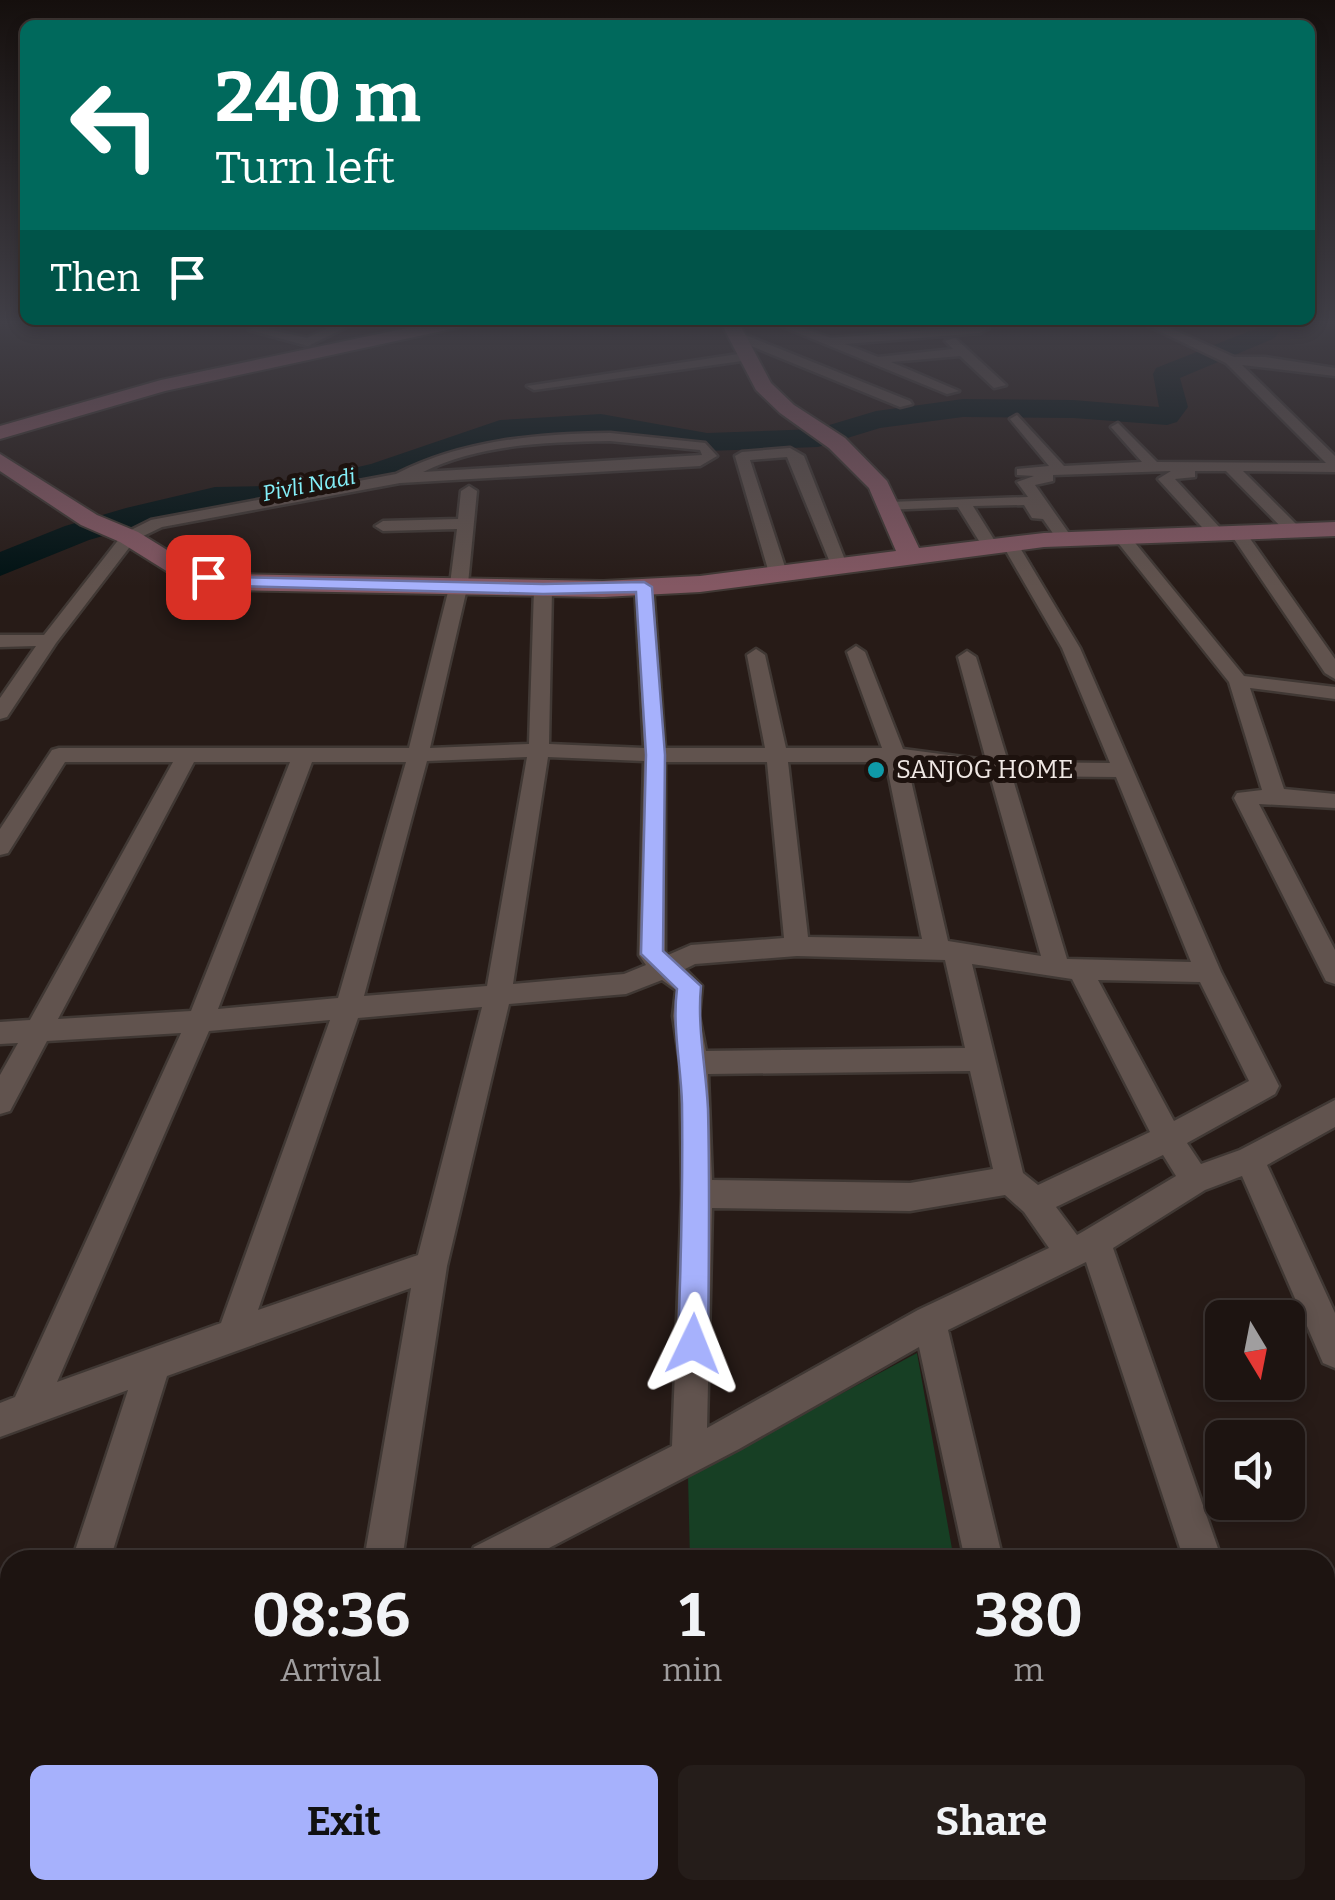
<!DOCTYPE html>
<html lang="en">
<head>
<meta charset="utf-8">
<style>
	body { margin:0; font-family:Bitter,serif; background:#251d1a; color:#f1f3f6; height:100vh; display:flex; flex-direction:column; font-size:38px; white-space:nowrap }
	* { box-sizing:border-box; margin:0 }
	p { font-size:32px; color:#a09e9f }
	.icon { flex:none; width:55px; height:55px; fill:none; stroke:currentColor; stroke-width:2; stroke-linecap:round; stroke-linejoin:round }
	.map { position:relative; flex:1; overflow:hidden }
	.drawer { position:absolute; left:0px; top:1550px; width:1335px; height:350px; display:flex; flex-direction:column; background:#1d1411; border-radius:30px 30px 0 0; box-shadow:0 5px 15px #0003,0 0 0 2px #3b3331 }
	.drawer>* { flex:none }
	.top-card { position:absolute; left:20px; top:20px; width:1295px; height:305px; border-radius:15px; box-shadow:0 5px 15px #0003,0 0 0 2px #3b3331; background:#00695c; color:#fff; overflow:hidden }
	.needle { width:65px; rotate:170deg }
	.buttons { position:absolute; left:1205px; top:1300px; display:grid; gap:20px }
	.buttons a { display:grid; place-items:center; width:100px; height:100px; border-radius:15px; background:#1d1411; box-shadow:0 5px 15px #0003,0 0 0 2px #3b3331; font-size:50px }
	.pin { position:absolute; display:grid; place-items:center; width:85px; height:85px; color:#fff; margin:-42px; border-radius:20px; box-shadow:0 5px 15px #0006 }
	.me { position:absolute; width:110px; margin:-55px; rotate:2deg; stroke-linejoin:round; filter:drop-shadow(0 0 8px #0008) }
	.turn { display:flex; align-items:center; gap:35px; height:210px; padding:0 30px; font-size:45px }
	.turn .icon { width:130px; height:130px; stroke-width:2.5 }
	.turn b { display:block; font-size:70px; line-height:85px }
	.then { display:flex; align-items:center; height:95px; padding:0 30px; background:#0003; gap:20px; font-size:38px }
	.eta { display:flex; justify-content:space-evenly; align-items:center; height:170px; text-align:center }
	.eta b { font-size:60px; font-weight:700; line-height:70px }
	.action { display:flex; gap:20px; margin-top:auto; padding:20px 30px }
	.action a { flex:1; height:115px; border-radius:15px; background:#a6b1fc; color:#111; font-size:40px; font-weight:700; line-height:115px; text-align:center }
	.action a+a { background:#251d1a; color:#f1f3f6 }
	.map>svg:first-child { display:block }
</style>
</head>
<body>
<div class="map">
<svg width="1335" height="1900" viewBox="0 0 1335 1900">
	<rect width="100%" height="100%" fill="#271b17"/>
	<path fill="#173f24" d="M 917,1353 L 954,1560 L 690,1560 L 688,1476 Z
		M 10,1831 L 10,1890 L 250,1890 L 249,1900 L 0,1900 L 0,1836 Z"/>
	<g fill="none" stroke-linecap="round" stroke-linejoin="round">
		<path fill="#001213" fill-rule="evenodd" d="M 1262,321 L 1287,321 L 1275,338 L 1180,378 L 1188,407 L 1177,422 L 1167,425 L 1073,418 L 963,417 L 880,428 L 818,447 L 707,451 L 601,432 L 504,438 L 392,478 L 275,506 L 215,507 L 148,523 L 89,540 L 0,576 L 0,552 L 65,526 L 126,508 L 215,487 L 275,486 L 371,464 L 500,420 L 601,414 L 707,433 L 816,429 L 876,411 L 963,399 L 1073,400 L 1159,407 L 1153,374 L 1156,368 L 1257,328 Z"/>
		<defs>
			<path id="street" d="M 265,321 L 281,321 L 267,329 L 307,338 L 343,321 L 359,321 L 308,346 L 249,330 Z
				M 782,321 L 831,338 L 977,326 L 976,321 L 988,321 L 989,328 L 980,333 L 845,344 L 878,357 L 953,349 L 945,341 L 955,338 L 1006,385 L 994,388 L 960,356 L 891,362 L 959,391 L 947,394 L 781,326 Z
				M 1138,321 L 1154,321 L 1234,357 L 1265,357 L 1335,368 L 1335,376 L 1242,365 L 1335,456 L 1335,472 L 1243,471 L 1300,528 L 1300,534 L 1288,534 L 1226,471 L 1195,471 L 1195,477 L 1175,479 L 1223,531 L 1225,534 L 1217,539 L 1211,537 L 1158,479 L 1171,471 L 1053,475 L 1053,481 L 1035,485 L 1073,539 L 1065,544 L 1059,542 L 1043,519 L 1032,518 L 1024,505 L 973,506 L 998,546 L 990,551 L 984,549 L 958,507 L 883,510 L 881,507 L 889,502 L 1028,497 L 1017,482 L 1034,476 L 1017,475 L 1017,469 L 1049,466 L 1010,419 L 1017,415 L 1064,466 L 1142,462 L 1111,427 L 1118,423 L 1157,462 L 1326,463 L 1226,363 Z
				M 738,332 L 910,401 L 912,404 L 900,407 L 734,339 Z
				M 745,353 L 751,357 L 749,360 L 534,390 L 527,386 Z
				M 610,433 L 705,443 L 717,456 L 700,466 L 400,483 L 162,527 L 135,540 L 56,643 L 7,717 L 0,719 L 0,698 L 36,646 L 0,647 L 0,635 L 44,635 L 123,534 L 151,520 L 396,474 C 463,440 535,434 610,433 ZM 610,441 L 700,450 L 702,455 L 423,472 C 480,444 547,442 610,441 Z
				M 790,448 L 804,456 L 847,565 L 845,569 L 831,565 L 787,457 L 750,460 L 787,573 L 778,578 L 769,573 L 735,456 L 742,452 Z
				M 469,486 L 477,491 L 468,584 L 430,748 L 529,744 L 534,589 L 543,584 L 552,589 L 549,744 L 644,748 L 635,587 L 644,582 L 653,587 L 665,748 L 765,748 L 747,655 L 756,649 L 765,655 L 786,748 L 882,748 L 847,652 L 856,646 L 865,652 L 903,749 L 986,760 L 958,657 L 967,651 L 976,657 L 1008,762 L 1110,763 L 1062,648 L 1002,544 L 1016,541 L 1080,648 L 1221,972 L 1279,1086 L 1275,1094 L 1187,1143 L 1201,1164 L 1240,1150 L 1335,1100 L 1335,1127 L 1267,1165 L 1335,1313 L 1335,1368 L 1323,1363 L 1242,1176 L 1205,1190 L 1113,1248 L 1222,1560 L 1184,1560 L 1086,1262 L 948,1330 L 1003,1560 L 965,1560 L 919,1347 L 739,1449 L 526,1560 L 468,1560 L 474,1547 L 672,1446 L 682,1194 L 680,1063 L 673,1016 L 676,990 L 662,980 L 626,994 L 509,1004 L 447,1266 L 402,1560 L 364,1560 L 411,1288 L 167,1376 L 110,1560 L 72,1560 L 128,1390 L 0,1437 L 0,1403 L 15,1397 L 181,1033 L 47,1041 L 10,1111 L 0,1114 L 0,1075 L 18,1043 L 0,1044 L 0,1022 L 30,1020 L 173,762 L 65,762 L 8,853 L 0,855 L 0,829 L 52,750 L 59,748 L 409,748 L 450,584 L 457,529 L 383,531 L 375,526 L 383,521 L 458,519 L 461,491 ZM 527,757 L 487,986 L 364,996 L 427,761 ZM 548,757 L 644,761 L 639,955 L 646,965 L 624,974 L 513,984 ZM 194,762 L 290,762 L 191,1011 L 58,1019 ZM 312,762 L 406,762 L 338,998 L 218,1009 ZM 665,762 L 767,762 L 784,938 L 691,945 L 668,955 L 665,952 ZM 788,762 L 886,762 L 922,939 L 808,937 ZM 907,763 L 990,775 L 1041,956 L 948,941 ZM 1012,776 L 1116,777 L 1191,962 L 1067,959 ZM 797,956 L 945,960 L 965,1048 L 706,1051 L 699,1016 L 702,986 L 685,969 L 695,964 ZM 972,964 L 1072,979 L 1150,1132 L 1038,1185 L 1023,1173 ZM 1098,980 L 1200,982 L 1249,1081 L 1174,1121 ZM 482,1007 L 418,1255 L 258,1310 L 358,1018 ZM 330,1020 L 221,1323 L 57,1382 L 209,1031 ZM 970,1071 L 993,1169 L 910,1183 L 712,1180 L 708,1074 ZM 1163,1155 L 1176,1176 L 1084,1231 L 1077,1235 L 1056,1207 ZM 1005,1195 L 1024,1212 L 1049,1248 L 918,1310 L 707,1428 L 712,1208 L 910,1211 Z
				M 1232,530 L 1244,530 L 1335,659 L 1335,679 L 1325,673 L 1230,533 Z
				M 1115,533 L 1127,533 L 1244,676 L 1335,687 L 1335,699 L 1250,688 L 1284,789 L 1335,794 L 1335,808 L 1259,804 L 1335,950 L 1335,984 L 1326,981 L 1234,798 L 1237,793 L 1262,790 L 1229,682 L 1115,539 Z
				M 10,1784 L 10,1828 L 0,1833 L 0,1789 Z
				M 1335,1860 L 1335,1900 L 1309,1899 L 1306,1890 L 1325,1890 L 1325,1861 Z
				M 1057,1890 L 1222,1890 L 1218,1900 L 1061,1900 Z"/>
			<path id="secondary" d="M 440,321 L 474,321 L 465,326 L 165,391 L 0,439 L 0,426 L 161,380 Z
				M 720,321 L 738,321 L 771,383 L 794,405 L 845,438 L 887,481 L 919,548 L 1044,533 L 1335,522 L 1335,536 L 1044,547 L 700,592 L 603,597 L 231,590 L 176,577 L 120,542 L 81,525 L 0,471 L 0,454 L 97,515 L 138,532 L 193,566 L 231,574 L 603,581 L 700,576 L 896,551 L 869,488 L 829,448 L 780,413 L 756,390 Z"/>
		</defs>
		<use href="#street" stroke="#403834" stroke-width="5"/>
		<use href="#secondary" stroke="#403834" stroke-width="4"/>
		<use href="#street" fill="#61534e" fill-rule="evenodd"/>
		<use href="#secondary" fill="#845863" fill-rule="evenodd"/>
	</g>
	<linearGradient id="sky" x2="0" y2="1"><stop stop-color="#150f0d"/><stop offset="0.55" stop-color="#413f47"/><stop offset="1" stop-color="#413f47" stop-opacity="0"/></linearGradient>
	<rect width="1335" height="587" fill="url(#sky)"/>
	<path fill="#a6b1fc" stroke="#6c73a4" stroke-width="2.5" d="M 208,572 L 232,577 L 543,584 L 644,582 L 652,587 L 665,755 L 663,951 L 701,986 C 697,1027 706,1068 708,1109 C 710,1188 709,1265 708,1344 L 703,1354 L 693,1359 L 682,1354 L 678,1344 C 681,1263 683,1184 682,1104 C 681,1065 672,1027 677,989 L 641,954 L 646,755 L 636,592 L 543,594 L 232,586 L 202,580 L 202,574 Z"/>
	<circle fill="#0f9aa8" stroke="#1d120e" stroke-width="4" cx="876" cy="770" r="10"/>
	<g text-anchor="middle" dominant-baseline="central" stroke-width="10" stroke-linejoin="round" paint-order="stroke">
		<g font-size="22" font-style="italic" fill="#84f0f9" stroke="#1d120e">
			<text transform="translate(309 485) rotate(-11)">Pivli Nadi</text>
		</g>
		<g font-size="25" fill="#f0e8e4" stroke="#1d120e" text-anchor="start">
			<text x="896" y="770">SANJOG HOME</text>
		</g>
	</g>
</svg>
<div class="buttons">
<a><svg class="needle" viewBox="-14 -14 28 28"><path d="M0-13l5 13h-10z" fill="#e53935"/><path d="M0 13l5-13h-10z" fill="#a09e9f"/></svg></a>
<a><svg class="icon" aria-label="sound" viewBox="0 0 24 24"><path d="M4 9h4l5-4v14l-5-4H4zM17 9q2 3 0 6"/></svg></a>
</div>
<div class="pin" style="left:208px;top:577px;background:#d93025"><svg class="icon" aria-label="arrive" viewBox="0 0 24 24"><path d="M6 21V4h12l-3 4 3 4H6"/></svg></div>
<svg class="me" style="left:693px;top:1344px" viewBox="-20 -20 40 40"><path d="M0-17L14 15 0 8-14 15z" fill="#a6b1fc" stroke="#fff" stroke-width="4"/></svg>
<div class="top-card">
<div class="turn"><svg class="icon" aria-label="left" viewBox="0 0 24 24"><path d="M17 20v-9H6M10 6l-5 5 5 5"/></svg><div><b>240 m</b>Turn left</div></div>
<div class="then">Then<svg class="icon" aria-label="arrive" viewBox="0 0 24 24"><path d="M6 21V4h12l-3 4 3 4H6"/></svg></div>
</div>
<section class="drawer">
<div class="eta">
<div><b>08:36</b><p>Arrival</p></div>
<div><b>1</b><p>min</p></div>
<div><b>380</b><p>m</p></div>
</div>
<div class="action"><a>Exit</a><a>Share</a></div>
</section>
</div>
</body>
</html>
